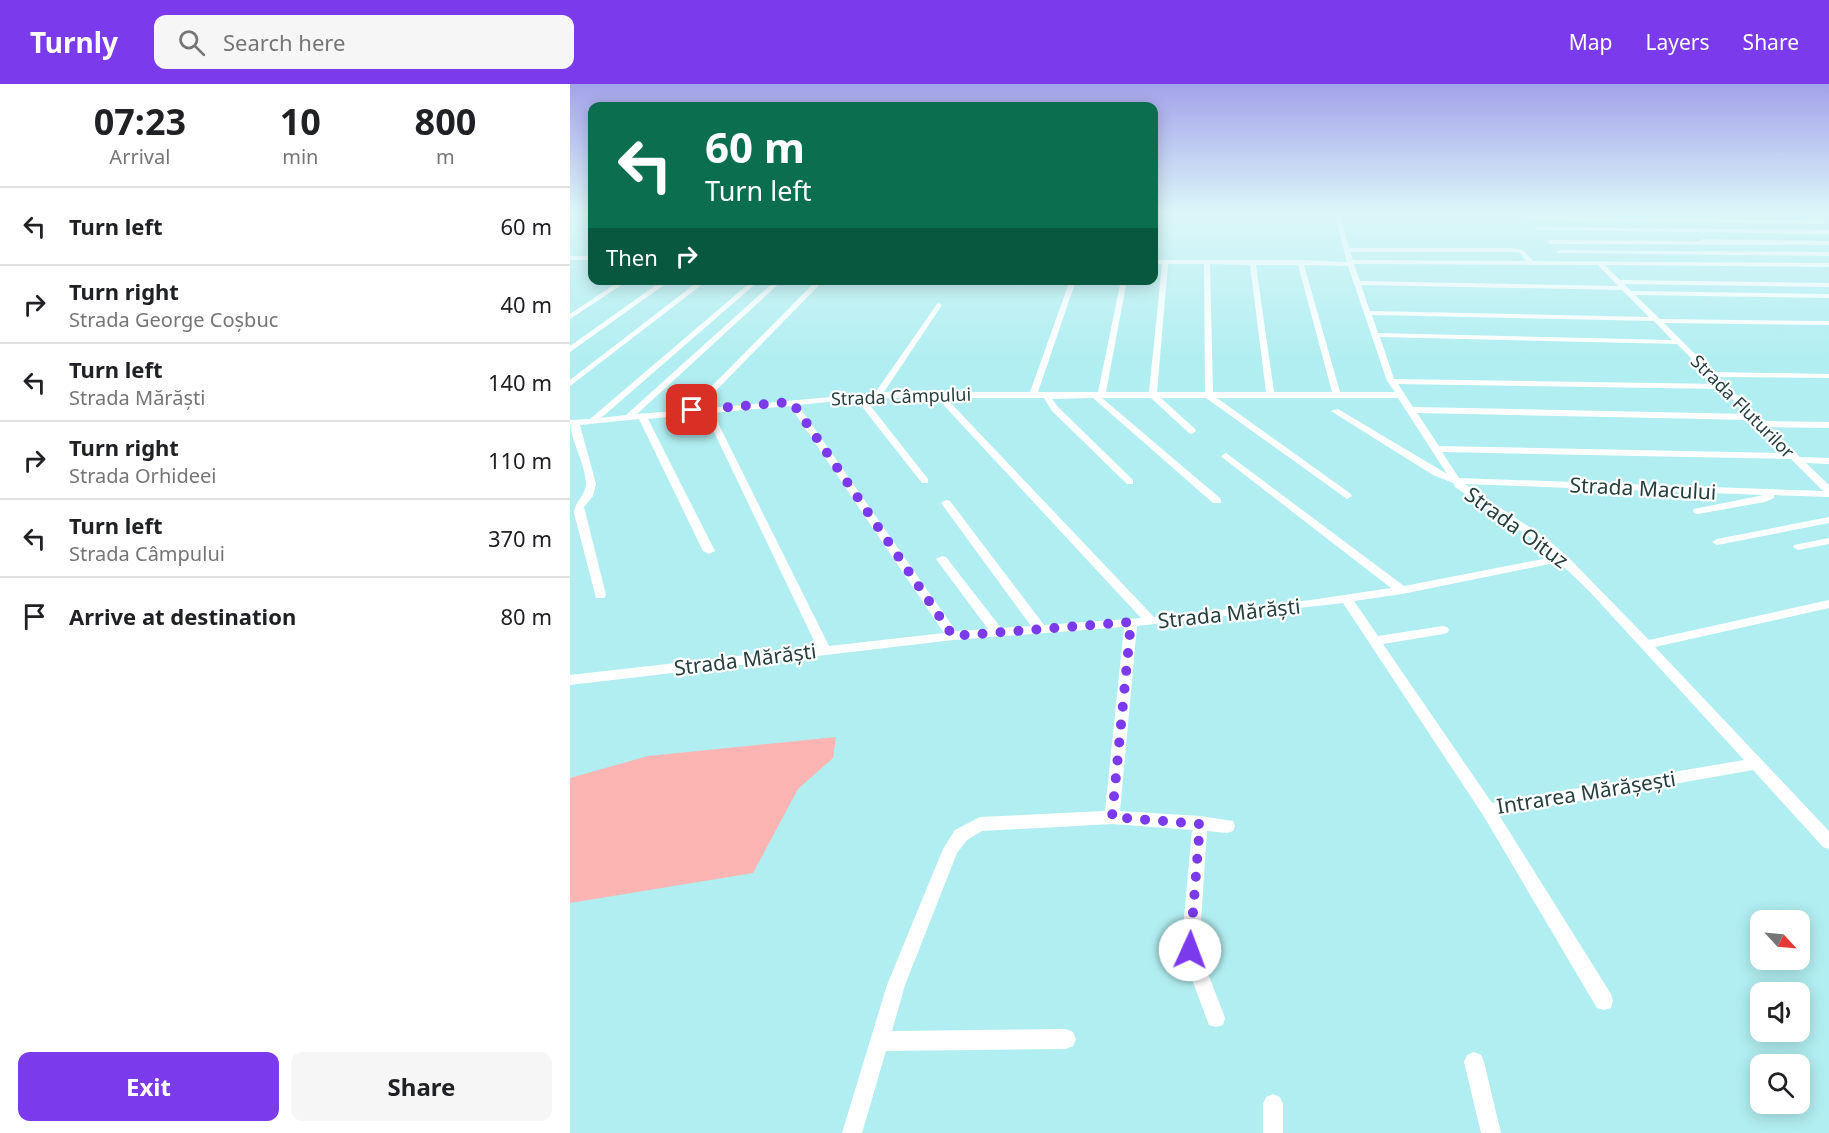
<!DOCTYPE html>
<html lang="en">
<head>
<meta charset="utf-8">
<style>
	body { margin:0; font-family:"Noto Sans",sans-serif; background:#f6f6f6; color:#202124; height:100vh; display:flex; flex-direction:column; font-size:22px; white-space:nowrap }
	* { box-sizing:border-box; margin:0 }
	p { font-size:20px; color:#757577 }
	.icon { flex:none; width:33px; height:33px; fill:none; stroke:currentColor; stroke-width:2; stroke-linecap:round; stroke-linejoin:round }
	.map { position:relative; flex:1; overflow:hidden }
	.drawer { display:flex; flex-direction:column; background:#fff; width:570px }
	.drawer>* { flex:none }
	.top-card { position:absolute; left:18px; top:18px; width:570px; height:183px; border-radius:12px; box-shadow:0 3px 15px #0003; background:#0b6e4f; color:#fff; overflow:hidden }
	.needle { width:39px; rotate:116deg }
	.fabs { position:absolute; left:1180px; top:826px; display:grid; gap:12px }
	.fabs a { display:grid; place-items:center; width:60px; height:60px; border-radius:12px; background:#fff; box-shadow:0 3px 15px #0003; font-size:30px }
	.pin { position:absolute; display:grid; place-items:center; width:51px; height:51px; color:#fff; margin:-26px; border-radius:12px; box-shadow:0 3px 9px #0006 }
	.me { position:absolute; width:66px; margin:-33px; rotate:2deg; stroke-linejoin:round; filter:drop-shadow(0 0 4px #0008) }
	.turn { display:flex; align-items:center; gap:21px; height:126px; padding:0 18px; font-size:27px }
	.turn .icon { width:78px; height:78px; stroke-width:2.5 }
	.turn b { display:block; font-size:42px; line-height:51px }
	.then { display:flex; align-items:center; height:57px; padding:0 18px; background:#0003; gap:12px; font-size:22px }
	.eta { display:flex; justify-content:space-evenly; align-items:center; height:102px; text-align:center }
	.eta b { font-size:36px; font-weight:700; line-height:42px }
	.cta { display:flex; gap:12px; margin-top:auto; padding:12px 18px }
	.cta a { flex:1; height:69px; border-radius:12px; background:#7c3aed; color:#fff; font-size:24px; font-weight:700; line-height:69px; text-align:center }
	.cta a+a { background:#f6f6f6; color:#202124 }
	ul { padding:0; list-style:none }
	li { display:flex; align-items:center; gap:18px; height:78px; padding:0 18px; border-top:2px solid #e0e0e0 }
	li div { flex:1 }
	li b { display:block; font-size:22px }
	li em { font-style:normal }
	header { display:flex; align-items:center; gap:36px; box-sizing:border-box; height:84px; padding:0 30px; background:#7c3aed; color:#fff }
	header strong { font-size:28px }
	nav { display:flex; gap:33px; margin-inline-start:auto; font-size:21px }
	.search { width:420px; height:54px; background:#f6f6f6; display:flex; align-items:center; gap:15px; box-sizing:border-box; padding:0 21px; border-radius:12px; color:#757577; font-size:22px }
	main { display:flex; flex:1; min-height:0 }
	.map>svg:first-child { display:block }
</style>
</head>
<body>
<header>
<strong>Turnly</strong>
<div class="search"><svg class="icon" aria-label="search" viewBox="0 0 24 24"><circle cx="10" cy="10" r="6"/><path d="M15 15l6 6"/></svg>Search here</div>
<nav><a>Map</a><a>Layers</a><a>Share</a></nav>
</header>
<main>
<section class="drawer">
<div class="eta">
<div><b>07:23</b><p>Arrival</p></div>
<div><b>10</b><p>min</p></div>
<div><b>800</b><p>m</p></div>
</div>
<ul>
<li><svg class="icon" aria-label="left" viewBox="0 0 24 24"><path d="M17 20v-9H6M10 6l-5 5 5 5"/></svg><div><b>Turn left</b></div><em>60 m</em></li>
<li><svg class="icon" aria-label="right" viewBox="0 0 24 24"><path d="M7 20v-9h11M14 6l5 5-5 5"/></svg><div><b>Turn right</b><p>Strada George Coșbuc</p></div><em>40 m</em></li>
<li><svg class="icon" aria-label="left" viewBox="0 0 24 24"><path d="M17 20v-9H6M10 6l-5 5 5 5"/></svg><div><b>Turn left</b><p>Strada Mărăști</p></div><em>140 m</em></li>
<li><svg class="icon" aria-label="right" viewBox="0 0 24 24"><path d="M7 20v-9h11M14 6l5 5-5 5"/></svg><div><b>Turn right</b><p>Strada Orhideei</p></div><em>110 m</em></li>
<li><svg class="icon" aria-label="left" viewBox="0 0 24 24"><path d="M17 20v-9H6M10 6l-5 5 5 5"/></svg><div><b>Turn left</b><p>Strada Câmpului</p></div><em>370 m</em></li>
<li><svg class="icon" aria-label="arrive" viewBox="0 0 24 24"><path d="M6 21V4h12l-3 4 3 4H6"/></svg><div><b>Arrive at destination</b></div><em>80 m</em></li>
</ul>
<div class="cta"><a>Exit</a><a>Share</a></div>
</section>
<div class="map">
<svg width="1259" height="1049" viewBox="0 0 1259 1049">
	<rect width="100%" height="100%" fill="#b1eef1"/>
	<path fill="#fdb5b3" d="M 266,653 L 263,674 L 228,705 L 183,789 L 0,819 L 0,694 L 78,672 Z"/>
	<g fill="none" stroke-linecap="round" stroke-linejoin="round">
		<path fill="#fff" fill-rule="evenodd" d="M 764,128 L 932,129 L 929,131 L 770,131 L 779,164 L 944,164 L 954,167 L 963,177 L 1259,179 L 1259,183 L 1035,181 L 1050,196 L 1259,199 L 1259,203 L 1054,200 L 1061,207 L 1259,210 L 1259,214 L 1065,211 L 1090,235 L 1259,237 L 1259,241 L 1094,239 L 1143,288 L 1259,290 L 1259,294 L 1148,293 L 1194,337 L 1259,338 L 1259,344 L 1199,343 L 1230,373 L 1259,374 L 1259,380 L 1236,379 L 1259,401 L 1259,413 L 1204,411 L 1204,414 L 1195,418 L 1128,430 L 1124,429 L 1123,427 L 1124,425 L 1194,411 L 895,400 L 977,455 L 997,472 L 1079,556 L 1259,516 L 1259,524 L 1085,563 L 1259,747 L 1259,765 L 1253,763 L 1183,686 L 929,731 L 1041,910 L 1043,917 L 1041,924 L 1034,926 L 1027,924 L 913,731 L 773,519 L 567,542 L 550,727 L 630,732 L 663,737 L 665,742 L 663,747 L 657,749 L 637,747 L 629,866 L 655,934 L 653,941 L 646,943 L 639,941 L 611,866 L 622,746 L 542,740 L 412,747 L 397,756 L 387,769 L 335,901 L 322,947 L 496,945 L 503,948 L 506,955 L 503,962 L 496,965 L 316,967 L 292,1049 L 272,1049 L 317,901 L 373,765 L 385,746 L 410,733 L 535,727 L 554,543 L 383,556 L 0,601 L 0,591 L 247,563 L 135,329 L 78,335 L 145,467 L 139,470 L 133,467 L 69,335 L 10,341 L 26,400 L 23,412 L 14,423 L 36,511 L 34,514 L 26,514 L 4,429 C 4,418 16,412 16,399 C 15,378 0,356 0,336 L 20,335 L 183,196 L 190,196 L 31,334 L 56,331 L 206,196 L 213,196 L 67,330 L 118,326 L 247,196 L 254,196 L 128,325 L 137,322 L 140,324 L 305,309 L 367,220 L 369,219 L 372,221 L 314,308 L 363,308 L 367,306 L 371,308 L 460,308 L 500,196 L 506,196 L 468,308 L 528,308 L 551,196 L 557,196 L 536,308 L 579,308 L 592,180 L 584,180 L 584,176 L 730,176 L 777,178 ZM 780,168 L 944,168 L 950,169 L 956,177 L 783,176 ZM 598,180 L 634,180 L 635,308 L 587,308 ZM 640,180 L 680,181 L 696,308 L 643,308 ZM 784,180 L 1028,181 L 1048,202 L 790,197 ZM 686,181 L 728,181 L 762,308 L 704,308 ZM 734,181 L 778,182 L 817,297 L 825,308 L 770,308 ZM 791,201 L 1052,206 L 1079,233 L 800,227 ZM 802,231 L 1084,237 L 1102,256 L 808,249 ZM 810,253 L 1107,260 L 1147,300 L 824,295 ZM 828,300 L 1152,305 L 1177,330 L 843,323 ZM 308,314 L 367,314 L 571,534 L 474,541 L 380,417 L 376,416 L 371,419 L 461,542 L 431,544 L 376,473 L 372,472 L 366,475 L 418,545 L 386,547 L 228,321 L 286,315 L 352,399 L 358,399 L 358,395 L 295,315 ZM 376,314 L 474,314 L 482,327 L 557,400 L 563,400 L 563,396 L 488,323 L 482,315 L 523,314 L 643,419 L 651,419 L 651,415 L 532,314 L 581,314 L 619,349 L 622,350 L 626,347 L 625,345 L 591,314 L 636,314 L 777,415 L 782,412 L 781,410 L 647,314 L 828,314 L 877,390 L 768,325 L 761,327 L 863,391 L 883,399 L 885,403 L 969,459 L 983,473 L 834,502 L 656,369 L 651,372 L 653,374 L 821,504 L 741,516 L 584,533 ZM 220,322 L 374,549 L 259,562 L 143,329 ZM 847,329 L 1182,336 L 1215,369 L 869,362 ZM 872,368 L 1221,375 L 1253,407 L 889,394 ZM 989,478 L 1020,508 L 1174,676 L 922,719 L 813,560 L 873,550 L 877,549 L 879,546 L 877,543 L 873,542 L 808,552 L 784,517 L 832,510 Z
			M 1162,128 L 1238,128 L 1257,138 L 1254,140 L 956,136 L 953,134 L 956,132 L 1247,136 L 1235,131 Z
			M 967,143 L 1259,146 L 1259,150 L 965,146 Z
			M 1133,155 L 1259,157 L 1259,161 L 980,160 L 977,158 L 980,156 L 1130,157 Z
			M 989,166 L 1259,168 L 1259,172 L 987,169 Z
			M 0,172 L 22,172 L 22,176 L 0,176 Z
			M 51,196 L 59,196 L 0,235 L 0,230 Z
			M 93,196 L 101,196 L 0,268 L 0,262 Z
			M 130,196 L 138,196 L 0,302 L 0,296 Z
			M 1259,433 L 1259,439 L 1147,461 L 1142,458 L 1147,455 Z
			M 1259,454 L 1259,460 L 1228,466 L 1223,463 L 1224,461 Z
			M 904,968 L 911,971 L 914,978 L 931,1049 L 911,1049 L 894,978 L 897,971 Z
			M 703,1010 L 710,1013 L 713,1020 L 713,1049 L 693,1049 L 693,1020 L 696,1013 Z"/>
	</g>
	<linearGradient id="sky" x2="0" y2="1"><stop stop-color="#a3a2ea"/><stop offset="0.47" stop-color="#dcf7f9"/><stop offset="1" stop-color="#dcf7f9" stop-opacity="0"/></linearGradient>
	<rect width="1259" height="275" fill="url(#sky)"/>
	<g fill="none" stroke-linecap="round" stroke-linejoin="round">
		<path stroke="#7c3aed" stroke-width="10" stroke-dasharray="0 18" d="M 122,326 L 222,318 L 383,552 L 561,538 L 542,733 L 630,740 L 620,866"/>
	</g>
	<g text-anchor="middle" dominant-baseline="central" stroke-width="4.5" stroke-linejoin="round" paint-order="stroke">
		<g font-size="18" fill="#253e40" stroke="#fff">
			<text transform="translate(331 312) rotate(-2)">Strada Câmpului</text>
			<text transform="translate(1173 322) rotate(45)">Strada Fluturilor</text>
		</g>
		<g font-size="21" fill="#253e40" stroke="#fff">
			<text transform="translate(1073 404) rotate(3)">Strada Macului</text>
			<text transform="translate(947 443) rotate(36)">Strada Oituz</text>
			<text transform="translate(659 529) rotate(-6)">Strada Mărăști</text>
			<text transform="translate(175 575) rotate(-7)">Strada Mărăști</text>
			<text transform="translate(1016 708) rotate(-9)">Intrarea Mărășești</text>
		</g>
	</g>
</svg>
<div class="fabs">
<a><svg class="needle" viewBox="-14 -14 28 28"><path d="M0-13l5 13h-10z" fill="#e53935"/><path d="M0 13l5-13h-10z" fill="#757577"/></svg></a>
<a><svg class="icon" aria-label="sound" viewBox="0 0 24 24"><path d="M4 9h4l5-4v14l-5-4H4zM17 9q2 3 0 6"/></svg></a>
<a><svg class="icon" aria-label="search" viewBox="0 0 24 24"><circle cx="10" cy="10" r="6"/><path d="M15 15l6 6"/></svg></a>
</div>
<div class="pin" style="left:122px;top:326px;background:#d93025"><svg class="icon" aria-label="arrive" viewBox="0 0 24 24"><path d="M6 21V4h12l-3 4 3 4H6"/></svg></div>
<svg class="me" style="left:620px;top:866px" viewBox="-20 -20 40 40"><circle r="19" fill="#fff"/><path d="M0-13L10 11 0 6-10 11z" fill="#7c3aed"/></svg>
<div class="top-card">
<div class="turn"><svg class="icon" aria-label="left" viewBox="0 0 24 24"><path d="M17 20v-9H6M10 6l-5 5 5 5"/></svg><div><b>60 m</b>Turn left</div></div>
<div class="then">Then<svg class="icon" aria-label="right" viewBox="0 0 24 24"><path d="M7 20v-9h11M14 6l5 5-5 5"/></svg></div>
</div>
</div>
</main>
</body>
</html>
